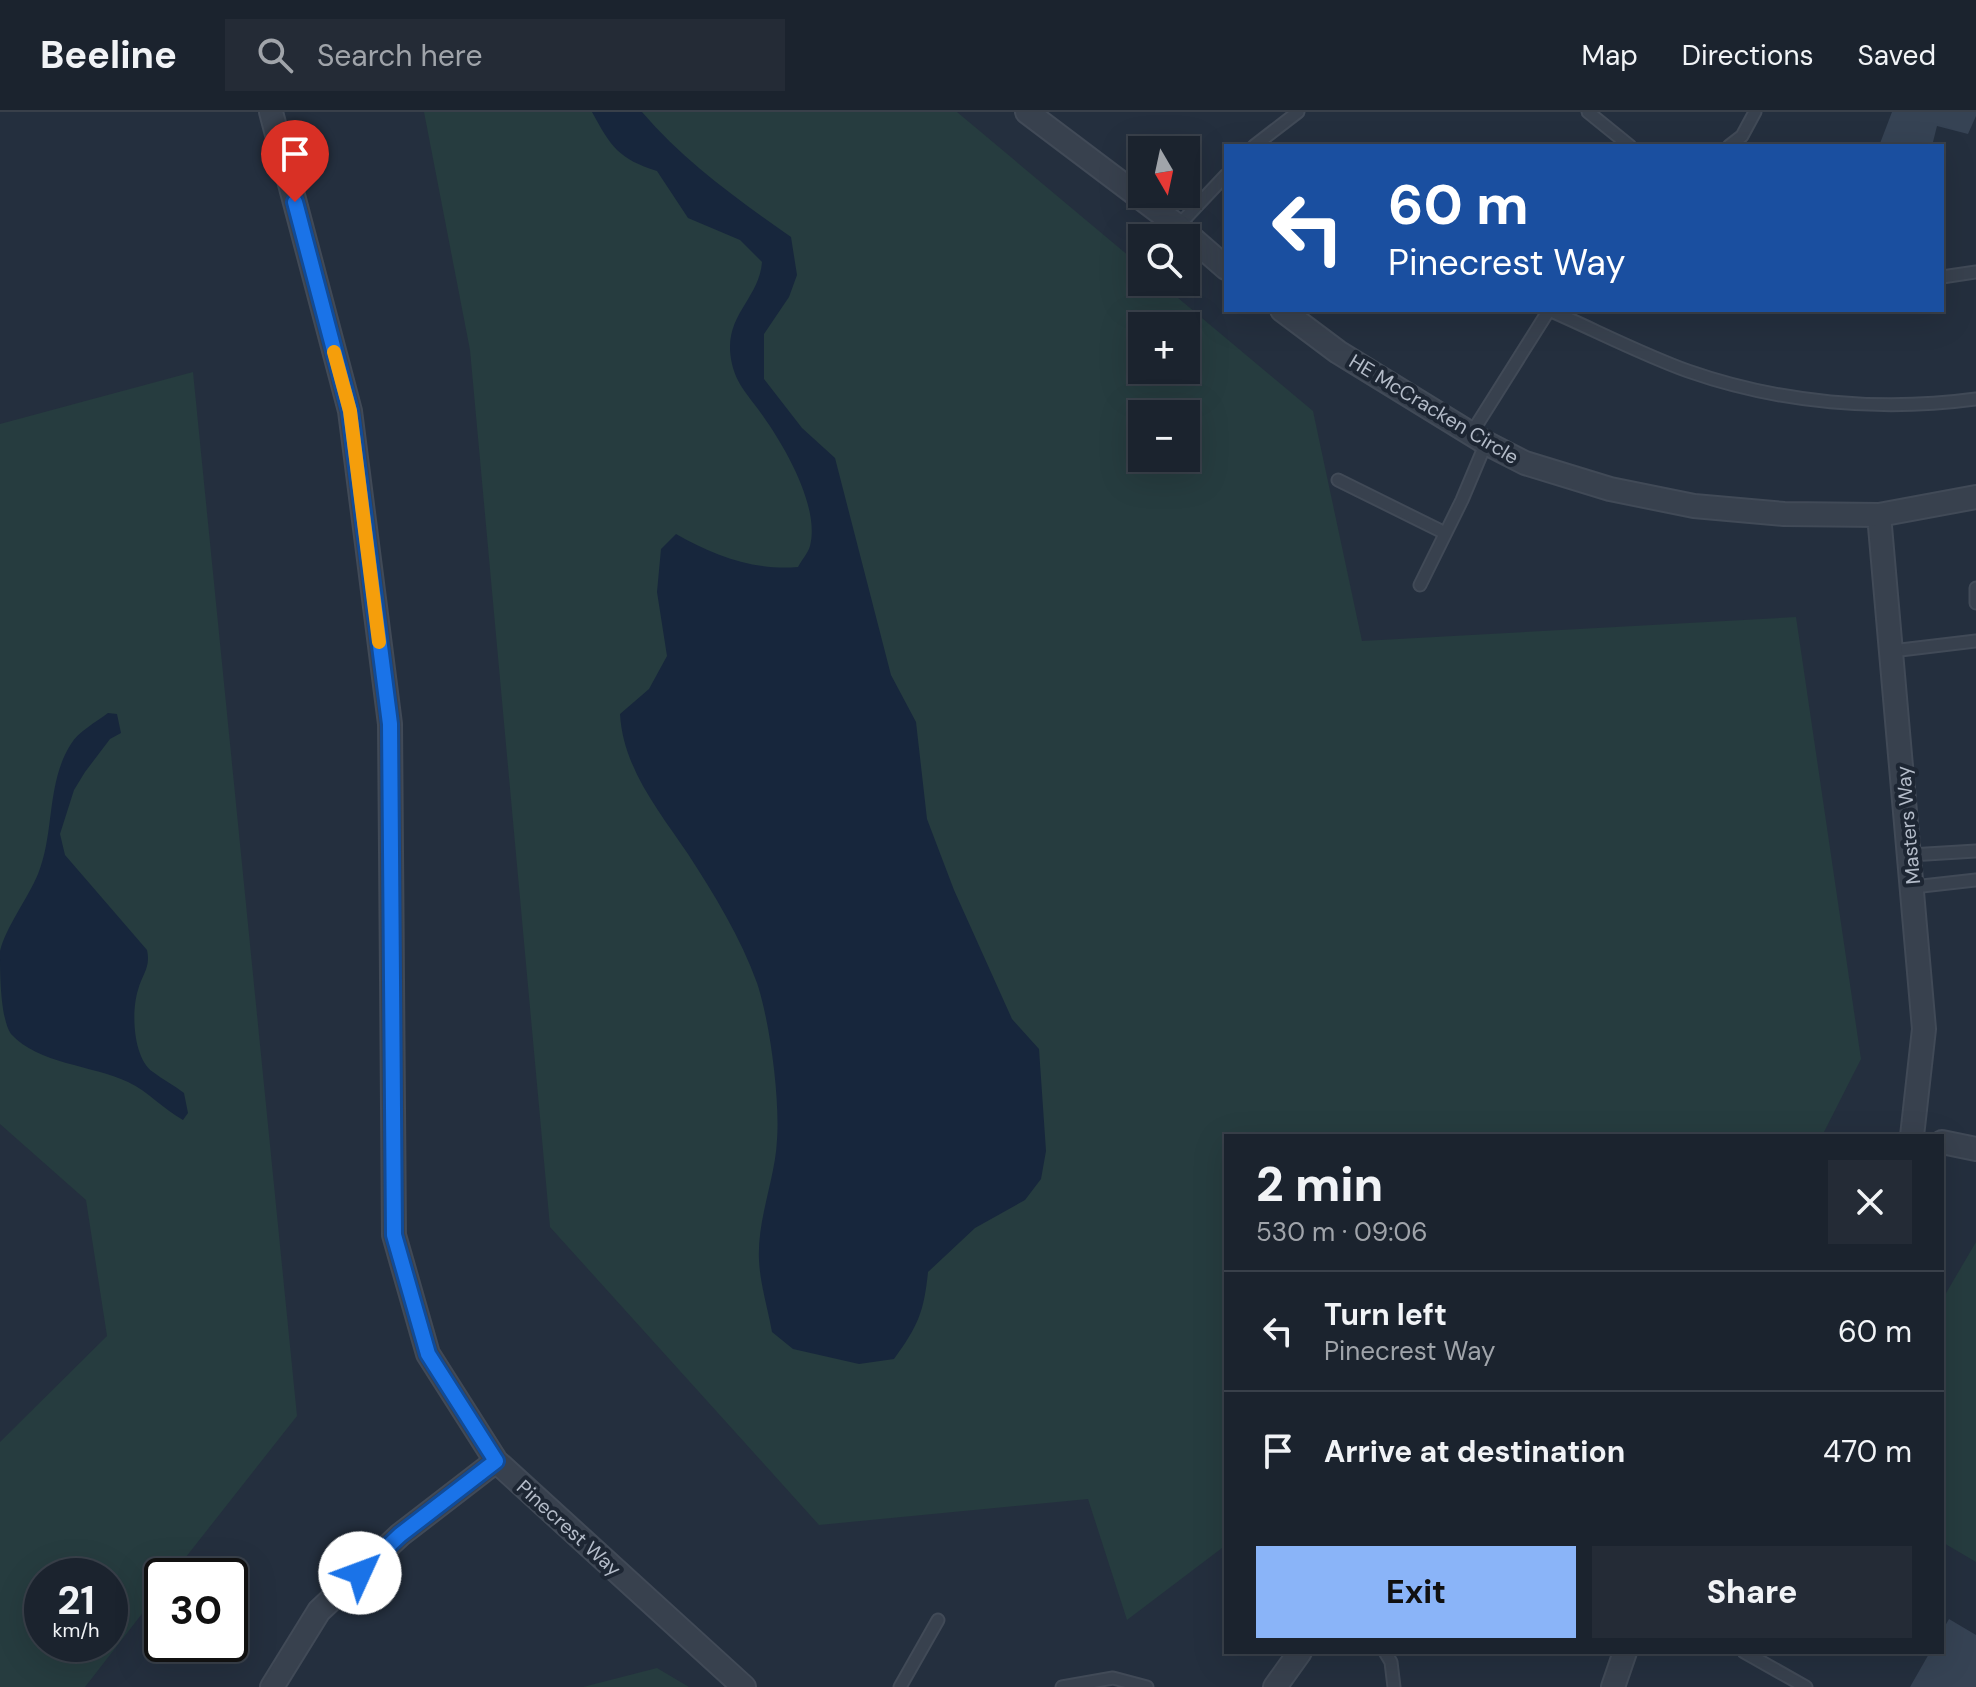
<!DOCTYPE html>
<html lang="en">
<head>
<meta charset="utf-8">
<style>
	body { margin:0; font-family:"DM Sans",sans-serif; background:#242b36; color:#f1f3f6; height:100vh; display:flex; flex-direction:column; font-size:30px; white-space:nowrap }
	* { box-sizing:border-box; margin:0 }
	p { font-size:26px; color:#a0a4aa }
	.icon { flex:none; width:44px; height:44px; fill:none; stroke:currentColor; stroke-width:2; stroke-linecap:round; stroke-linejoin:round }
	.map { position:relative; flex:1; overflow:hidden }
	.details { position:absolute; left:1224px; top:1022px; width:720px; height:520px; display:flex; flex-direction:column; background:#1b232e; border-radius:0px; box-shadow:0 8px 32px #0002,0 0 0 2px #39404a }
	.details>* { flex:none }
	.hud { position:absolute; left:1224px; top:32px; width:720px; height:168px; border-radius:0px; box-shadow:0 8px 32px #0002,0 0 0 2px #39404a; background:#1a4fa0; color:#fff; overflow:hidden }
	.needle { width:52px; rotate:171deg }
	.fabs { position:absolute; left:1128px; top:24px; display:grid; gap:16px }
	.fabs a { display:grid; place-items:center; width:72px; height:72px; border-radius:0px; background:#1b232e; box-shadow:0 8px 32px #0002,0 0 0 2px #39404a; font-size:40px }
	.speed { position:absolute; left:24px; top:1446px; display:flex; gap:16px; font-size:40px; font-weight:700; text-align:center }
	.speed>* { display:grid; place-content:center; width:104px; height:104px; border-radius:50%; background:#1b232e; box-shadow:0 8px 32px #0002,0 0 0 2px #39404a; line-height:1 }
	.speed small { font-size:20px; font-weight:400 }
	.speed .limit { border:4px solid #111; border-radius:12px; background:#fff; color:#111 }
	.pin { position:absolute; display:grid; place-items:center; width:68px; height:68px; color:#fff; margin:-82px -34px; border-radius:50% 50% 50% 0; rotate:-45deg; box-shadow:0 0 8px #0007 }
	.pin .icon { rotate:45deg }
	.me { position:absolute; width:88px; margin:-44px; rotate:47deg; stroke-linejoin:round; filter:drop-shadow(0 0 6px #0008) }
	.turn { display:flex; align-items:center; gap:28px; height:168px; padding:0 32px; font-size:36px }
	.turn .icon { width:104px; height:104px; stroke-width:2.5 }
	.turn b { display:block; font-size:56px; line-height:68px }
	.round { display:grid; place-items:center; flex:none; width:84px; height:84px; border-radius:0px; background:#242b36 }
	.headline { display:flex; align-items:center; justify-content:space-between; height:136px; padding:0 32px }
	h1 { font-size:48px; font-weight:800; line-height:60px }
	.primary-button { display:flex; gap:16px; margin-top:auto; padding:16px 32px }
	.primary-button a { flex:1; height:92px; border-radius:0px; background:#8ab4f8; color:#111; font-size:32px; font-weight:800; line-height:92px; text-align:center }
	.primary-button a+a { background:#242b36; color:#f1f3f6 }
	ul { padding:0; list-style:none }
	li { display:flex; align-items:center; gap:24px; height:120px; padding:0 32px; border-top:2px solid #39404a }
	li div { flex:1 }
	li b { display:block; font-size:30px }
	li em { font-style:normal }
	header { display:flex; align-items:center; gap:48px; box-sizing:border-box; height:112px; padding:0 40px; background:#1b232e; border-bottom:2px solid #39404a }
	header strong { font-size:38px }
	nav { display:flex; gap:44px; margin-inline-start:auto; font-size:28px }
	.search { width:560px; height:72px; background:#242b36; display:flex; align-items:center; gap:20px; box-sizing:border-box; padding:0 28px; border-radius:0px; color:#a0a4aa; font-size:30px }
	.map>svg:first-child { display:block }
</style>
</head>
<body>
<header>
<strong>Beeline</strong>
<div class="search"><svg class="icon" aria-label="search" viewBox="0 0 24 24"><circle cx="10" cy="10" r="6"/><path d="M15 15l6 6"/></svg>Search here</div>
<nav><a>Map</a><a>Directions</a><a>Saved</a></nav>
</header>
<div class="map">
<svg width="1976" height="1575" viewBox="0 0 1976 1575">
	<rect width="100%" height="100%" fill="#242f3e"/>
	<path fill="#263c3f" fill-rule="evenodd" d="M 424,0 L 957,0 L 1142,155 L 1142,170 L 1159,170 L 1313,299 L 1362,529 L 1796,505 L 1861,947 L 1822,1024 L 1226,1024 L 1226,1433 L 1127,1508 L 1088,1387 L 819,1413 L 550,1115 L 470,238 ZM 1142,214 L 1186,214 L 1186,258 L 1142,258 ZM 1142,302 L 1186,302 L 1186,346 L 1142,346 Z
		M 193,260 L 297,1304 L 171,1464 L 162,1464 L 162,1476 L 85,1575 L 0,1575 L 0,1330 L 107,1224 L 86,1088 L 0,1012 L 0,312 ZM 42,1464 L 110,1464 L 110,1532 L 42,1532 Z
		M 1976,1130 L 1976,1450 L 1942,1430 L 1942,1188 Z
		M 657,1556 L 689,1575 L 583,1575 Z"/>
	<path fill="#17263c" d="M 592,0 L 642,0 C 685,50 737,87 791,125 L 797,163 L 789,185 L 764,222 L 764,267 L 802,316 L 835,346 L 891,563 L 916,610 L 927,707 L 954,778 L 1012,907 L 1039,937 L 1046,1039 L 1041,1067 L 1025,1088 L 975,1116 L 928,1160 C 924,1200 918,1214 894,1247 L 859,1252 L 793,1237 L 772,1220 C 768,1197 760,1172 759,1148 C 757,1107 775,1068 777,1028 C 780,987 770,910 757,871 C 741,826 714,782 688,742 C 659,699 623,656 620,602 L 649,577 L 667,544 L 657,480 L 661,437 L 676,422 C 713,443 754,459 798,455 C 801,449 808,441 810,434 C 820,395 785,335 763,304 C 751,286 737,274 732,252 C 721,204 759,189 762,150 L 740,128 L 688,106 L 657,59 C 619,47 611,35 592,0 Z
		M 108,601 L 117,602 L 121,621 L 110,627 L 85,660 L 74,678 L 60,722 L 65,743 L 147,838 C 151,856 142,862 138,878 C 131,900 133,946 153,960 C 163,968 174,973 184,981 L 188,1001 L 183,1008 C 163,997 149,980 128,970 C 92,953 38,952 11,922 C 0,906 0,859 0,839 C 6,815 28,786 38,762 C 55,720 46,671 71,632 C 78,620 96,610 108,601 Z"/>
	<path fill="#364354" d="M 1892,0 L 1976,0 L 1976,4 L 1968,22 L 1937,14 L 1932,34 L 1879,34 Z
		M 1949,1507 L 1976,1523 L 1976,1575 L 1910,1575 L 1930,1540 L 1942,1540 L 1942,1519 Z"/>
	<g fill="none" stroke-linecap="round" stroke-linejoin="round">
		<defs>
			<path id="service" d="M 1588,0 L 1630,34
				M 1254,34 L 1298,0
				M 1729,34 L 1742,24 L 1755,0
				M 1178,114 L 1226,63
				M 1942,165 L 1976,160
				M 1549,198 C 1595,218 1641,242 1688,259 C 1779,291 1881,300 1976,287
				M 1471,322 L 1549,198
				M 1338,368 L 1445,421
				M 1420,473 L 1462,388 L 1486,331
				M 1976,476 L 1976,491
				M 1892,539 L 1976,529
				M 1910,743 L 1976,739
				M 1913,775 L 1976,768
				M 1385,1540 L 1391,1550 L 1394,1575
				M 1744,1540 L 1806,1575
				M 900,1575 L 938,1508
				M 1062,1575 L 1113,1566 L 1147,1575"/>
			<path id="minor" d="M 271,0 L 350,299 L 390,612 L 394,1123 L 428,1242 L 496,1349 L 744,1575
				M 1027,0 L 1178,114 L 1226,156
				M 1282,198 L 1338,240 L 1486,331 L 1525,351 L 1610,377 L 1694,394 L 1784,402 L 1879,403 L 1976,385
				M 1879,403 L 1924,917 L 1912,1024
				M 1942,1030 L 1976,1037
				M 272,1575 L 319,1499 L 400,1423 L 496,1349
				M 1275,1575 L 1300,1540
				M 1613,1575 L 1625,1540"/>
		</defs>
		<use href="#service" stroke="#414a57" stroke-width="15"/>
		<use href="#minor" stroke="#414a57" stroke-width="26"/>
		<use href="#service" stroke="#38414e" stroke-width="11"/>
		<use href="#minor" stroke="#38414e" stroke-width="22"/>
	</g>
	<g fill="none" stroke-linecap="round" stroke-linejoin="round">
		<defs>
			<path id="route" d="M 295,90 L 350,299 L 390,612 L 394,1123 L 428,1242 L 496,1349 L 400,1423 L 360,1461"/>
		</defs>
		<use href="#route" stroke="#114b97" stroke-width="20"/>
		<use href="#route" stroke="#1a73e8" stroke-width="14"/>
		<path stroke="#f59e0b" stroke-width="14" d="M 334,240 L 350,299 L 379,530"/>
	</g>
	<g text-anchor="middle" dominant-baseline="central" stroke-width="8" stroke-linejoin="round" paint-order="stroke">
		<g font-size="20" fill="#b4bcc9" stroke="#1d2633">
			<text transform="translate(1434 297) rotate(31)">HE McCracken Circle</text>
			<text transform="translate(1908 713) rotate(-95)">Masters Way</text>
			<text transform="translate(569 1416) rotate(42)">Pinecrest Way</text>
		</g>
	</g>
</svg>
<div class="fabs">
<a><svg class="needle" viewBox="-14 -14 28 28"><path d="M0-13l5 13h-10z" fill="#e53935"/><path d="M0 13l5-13h-10z" fill="#a0a4aa"/></svg></a>
<a><svg class="icon" aria-label="search" viewBox="0 0 24 24"><circle cx="10" cy="10" r="6"/><path d="M15 15l6 6"/></svg></a>
<a>+</a>
<a>−</a>
</div>
<div class="speed"><div>21<small>km/h</small></div><div class="limit">30</div></div>
<div class="pin" style="left:295px;top:90px;background:#d93025"><svg class="icon" aria-label="arrive" viewBox="0 0 24 24"><path d="M6 21V4h12l-3 4 3 4H6"/></svg></div>
<svg class="me" style="left:360px;top:1461px" viewBox="-20 -20 40 40"><circle r="19" fill="#fff"/><path d="M0-13L10 11 0 6-10 11z" fill="#1a73e8"/></svg>
<div class="hud">
<div class="turn"><svg class="icon" aria-label="left" viewBox="0 0 24 24"><path d="M17 20v-9H6M10 6l-5 5 5 5"/></svg><div><b>60 m</b>Pinecrest Way</div></div>
</div>
<section class="details">
<div class="headline"><div><h1>2 min</h1><p>530 m · 09:06</p></div><a class="round"><svg class="icon" aria-label="close" viewBox="0 0 24 24"><path d="M6 6l12 12M18 6L6 18"/></svg></a></div>
<ul>
<li><svg class="icon" aria-label="left" viewBox="0 0 24 24"><path d="M17 20v-9H6M10 6l-5 5 5 5"/></svg><div><b>Turn left</b><p>Pinecrest Way</p></div><em>60 m</em></li>
<li><svg class="icon" aria-label="arrive" viewBox="0 0 24 24"><path d="M6 21V4h12l-3 4 3 4H6"/></svg><div><b>Arrive at destination</b></div><em>470 m</em></li>
</ul>
<div class="primary-button"><a>Exit</a><a>Share</a></div>
</section>
</div>
</body>
</html>
